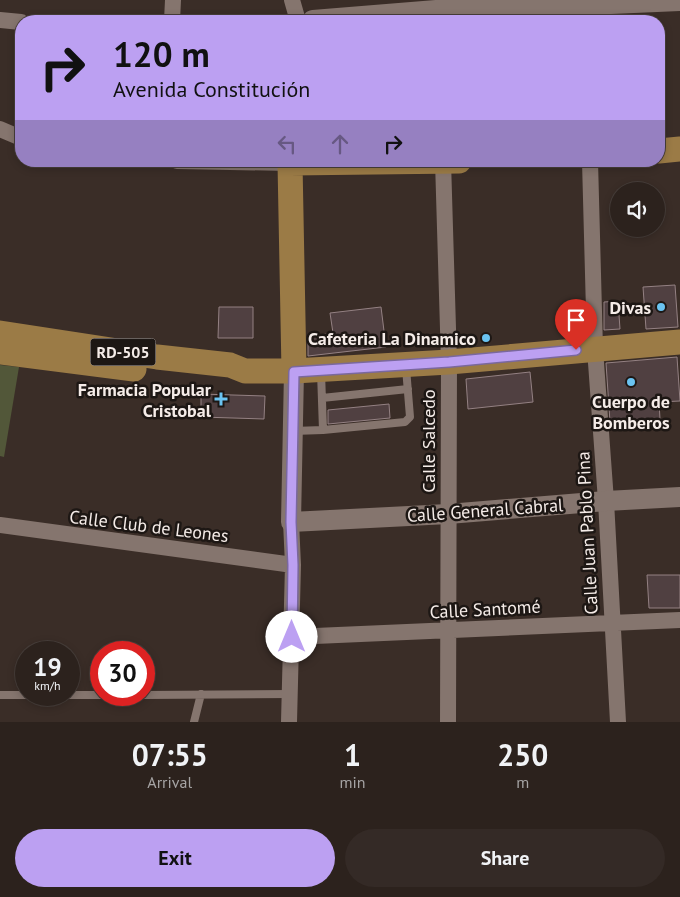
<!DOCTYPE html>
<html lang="en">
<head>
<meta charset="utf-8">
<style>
	body { margin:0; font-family:"PT Sans",sans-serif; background:#342a26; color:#f1f3f6; height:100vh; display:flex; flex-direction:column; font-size:19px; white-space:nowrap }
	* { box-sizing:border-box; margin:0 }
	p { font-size:16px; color:#a6a4a4 }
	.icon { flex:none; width:28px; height:28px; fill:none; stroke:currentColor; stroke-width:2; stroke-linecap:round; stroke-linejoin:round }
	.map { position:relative; height:722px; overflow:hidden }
	.drawer { display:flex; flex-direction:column; background:#2c221d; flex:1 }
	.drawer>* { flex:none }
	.top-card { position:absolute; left:15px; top:15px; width:650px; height:152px; border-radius:20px; box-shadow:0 2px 8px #0003,0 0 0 1px #483f3b; background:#bca0f2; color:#111; overflow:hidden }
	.fabs { position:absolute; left:610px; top:182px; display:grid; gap:10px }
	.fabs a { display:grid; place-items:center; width:55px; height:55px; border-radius:50%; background:#2c221d; box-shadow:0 2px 8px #0003,0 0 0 1px #483f3b; font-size:25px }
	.speed { position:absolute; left:15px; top:641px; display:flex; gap:10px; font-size:25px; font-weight:700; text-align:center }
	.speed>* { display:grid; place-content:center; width:65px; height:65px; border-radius:50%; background:#2c221d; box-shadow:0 2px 8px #0003,0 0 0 1px #483f3b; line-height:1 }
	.speed small { font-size:12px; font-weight:400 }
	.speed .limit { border:8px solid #d22; background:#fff; color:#111 }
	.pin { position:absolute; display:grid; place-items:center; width:42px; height:42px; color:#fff; margin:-51px -21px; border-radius:50% 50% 50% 0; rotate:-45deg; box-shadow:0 0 5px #0007 }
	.pin .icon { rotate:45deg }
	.me { position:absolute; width:55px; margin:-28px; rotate:0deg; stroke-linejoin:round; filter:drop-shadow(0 0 4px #0008) }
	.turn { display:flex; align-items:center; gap:18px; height:105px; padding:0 15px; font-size:22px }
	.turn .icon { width:65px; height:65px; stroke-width:2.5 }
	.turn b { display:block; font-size:35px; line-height:42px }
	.lanes { display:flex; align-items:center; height:48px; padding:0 15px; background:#0003; justify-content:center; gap:25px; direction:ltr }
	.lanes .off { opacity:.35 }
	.eta { display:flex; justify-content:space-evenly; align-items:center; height:85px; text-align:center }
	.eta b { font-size:30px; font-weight:600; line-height:35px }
	.action { display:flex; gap:10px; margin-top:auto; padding:10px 15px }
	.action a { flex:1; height:58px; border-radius:30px; background:#bca0f2; color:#111; font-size:20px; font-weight:600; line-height:58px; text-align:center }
	.action a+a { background:#342a26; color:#f1f3f6 }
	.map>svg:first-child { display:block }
</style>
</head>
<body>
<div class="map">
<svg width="680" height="722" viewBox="0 0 680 722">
	<rect width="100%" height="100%" fill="#3a2d27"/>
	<path fill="#525739" d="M 0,365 L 19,367 L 4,457 L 0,456 Z"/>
	<path fill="#504041" stroke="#948183" d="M 675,285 L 678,327 L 646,329 L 643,287 Z
		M 618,301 L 620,329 L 604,330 L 604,302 Z
		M 219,307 L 253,307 L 253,338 L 218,338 Z
		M 381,307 L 386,347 L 308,356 L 308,337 L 333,333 L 330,313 Z
		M 677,357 L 680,401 L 659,402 L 660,419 L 610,422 L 606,363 Z
		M 530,372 L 533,402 L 468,409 L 466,379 Z
		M 201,394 L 265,396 L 264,419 L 201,417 Z
		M 389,404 L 390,418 L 328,424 L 328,410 Z
		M 647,575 L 680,575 L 680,608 L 649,608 Z"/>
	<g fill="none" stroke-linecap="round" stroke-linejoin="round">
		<path stroke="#85756e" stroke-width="8" d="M 321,372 L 323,430 L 405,422 L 410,417 L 406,368
			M 322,398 L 408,389
			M 293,431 L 323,430
			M 0,695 L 68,695
			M 69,695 L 101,695
			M 144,695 L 290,694
			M 194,722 L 201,694"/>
		<path stroke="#85756e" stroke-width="16" d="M 292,0 L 298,21
			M 583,3 L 584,21
			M 0,20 L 21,22
			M 172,21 L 173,0
			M 0,129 L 21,138
			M 177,161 L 290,163
			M 443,161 L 449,362 L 448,722
			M 590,161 L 595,349 L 606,501 L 618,722
			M 0,525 L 293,565
			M 292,637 L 680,620
			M 289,722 L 293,565 L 291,522"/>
		<path stroke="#85756e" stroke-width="20" d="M 294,371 L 291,522 L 448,514 L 606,501 L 680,497"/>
		<path stroke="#85756e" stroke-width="22" d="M 313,21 L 448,10 L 680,0"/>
		<path stroke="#9b7b46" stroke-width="25" d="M 659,151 L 680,149
			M 0,333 L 157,357 L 230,365 L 245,371 L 294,371 L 449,362 L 680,342
			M 0,352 L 134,369
			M 294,371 L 290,163 L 459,161"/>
	</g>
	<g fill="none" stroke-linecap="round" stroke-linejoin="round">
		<defs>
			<path id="route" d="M 292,637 L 293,565 L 291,522 L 294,372 L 449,362 L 576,350"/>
		</defs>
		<use href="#route" stroke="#7a689d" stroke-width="12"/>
		<use href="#route" stroke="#bca0f2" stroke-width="9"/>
	</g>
	<g fill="#6ac3f1" stroke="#1d1714" stroke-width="2">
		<circle cx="661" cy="307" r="5"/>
		<circle cx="486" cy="338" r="5"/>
		<circle cx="631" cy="382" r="5"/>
		<path d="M218.5 391.5h5v5h5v5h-5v5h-5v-5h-5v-5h5z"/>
	</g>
	<g text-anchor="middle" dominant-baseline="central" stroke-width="5" stroke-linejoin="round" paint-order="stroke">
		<rect fill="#1d1714" stroke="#b4aca8" stroke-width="1" x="90.5" y="338.5" width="65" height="27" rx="4"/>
		<g font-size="16" font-weight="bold" fill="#f5ece8">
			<text x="123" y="352">RD-505</text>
		</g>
		<g font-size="18" font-weight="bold" fill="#f5ece8" stroke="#1d1714" text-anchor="end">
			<text x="651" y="307">Divas</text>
			<text x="476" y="338">Cafeteria La Dinamico</text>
			<text x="211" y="389">Farmacia Popular<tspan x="211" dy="21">Cristobal</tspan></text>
			<text x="631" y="401" text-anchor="middle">Cuerpo de<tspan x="631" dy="21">Bomberos</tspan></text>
		</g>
		<g font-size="18" fill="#f5ece8" stroke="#1d1714">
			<text transform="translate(428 441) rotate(-90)">Calle Salcedo</text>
			<text transform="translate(485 510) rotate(-4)">Calle General Cabral</text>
			<text transform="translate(149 526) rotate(7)">Calle Club de Leones</text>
			<text transform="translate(587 533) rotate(-93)">Calle Juan Pablo Pina</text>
			<text transform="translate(485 609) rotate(-3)">Calle Santomé</text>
		</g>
	</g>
</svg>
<div class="fabs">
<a><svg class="icon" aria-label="sound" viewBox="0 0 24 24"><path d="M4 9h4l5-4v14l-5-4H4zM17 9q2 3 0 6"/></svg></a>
</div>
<div class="speed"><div>19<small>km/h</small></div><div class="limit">30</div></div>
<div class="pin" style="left:576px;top:350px;background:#d93025"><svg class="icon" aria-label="arrive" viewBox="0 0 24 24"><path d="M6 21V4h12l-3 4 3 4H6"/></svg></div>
<svg class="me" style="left:292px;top:637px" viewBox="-20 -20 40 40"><circle r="19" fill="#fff"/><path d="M0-13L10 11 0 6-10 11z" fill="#bca0f2"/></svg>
<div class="top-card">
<div class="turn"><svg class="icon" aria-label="right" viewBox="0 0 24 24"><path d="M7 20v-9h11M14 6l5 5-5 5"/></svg><div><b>120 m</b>Avenida Constitución</div></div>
<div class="lanes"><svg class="icon off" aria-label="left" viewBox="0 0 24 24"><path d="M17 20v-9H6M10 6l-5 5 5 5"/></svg><svg class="icon off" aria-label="ahead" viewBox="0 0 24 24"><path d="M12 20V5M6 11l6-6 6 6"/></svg><svg class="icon" aria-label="right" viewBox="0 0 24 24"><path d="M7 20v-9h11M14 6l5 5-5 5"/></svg></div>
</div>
</div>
<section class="drawer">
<div class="eta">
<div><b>07:55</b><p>Arrival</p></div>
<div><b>1</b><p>min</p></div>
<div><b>250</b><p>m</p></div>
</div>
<div class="action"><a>Exit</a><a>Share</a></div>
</section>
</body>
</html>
